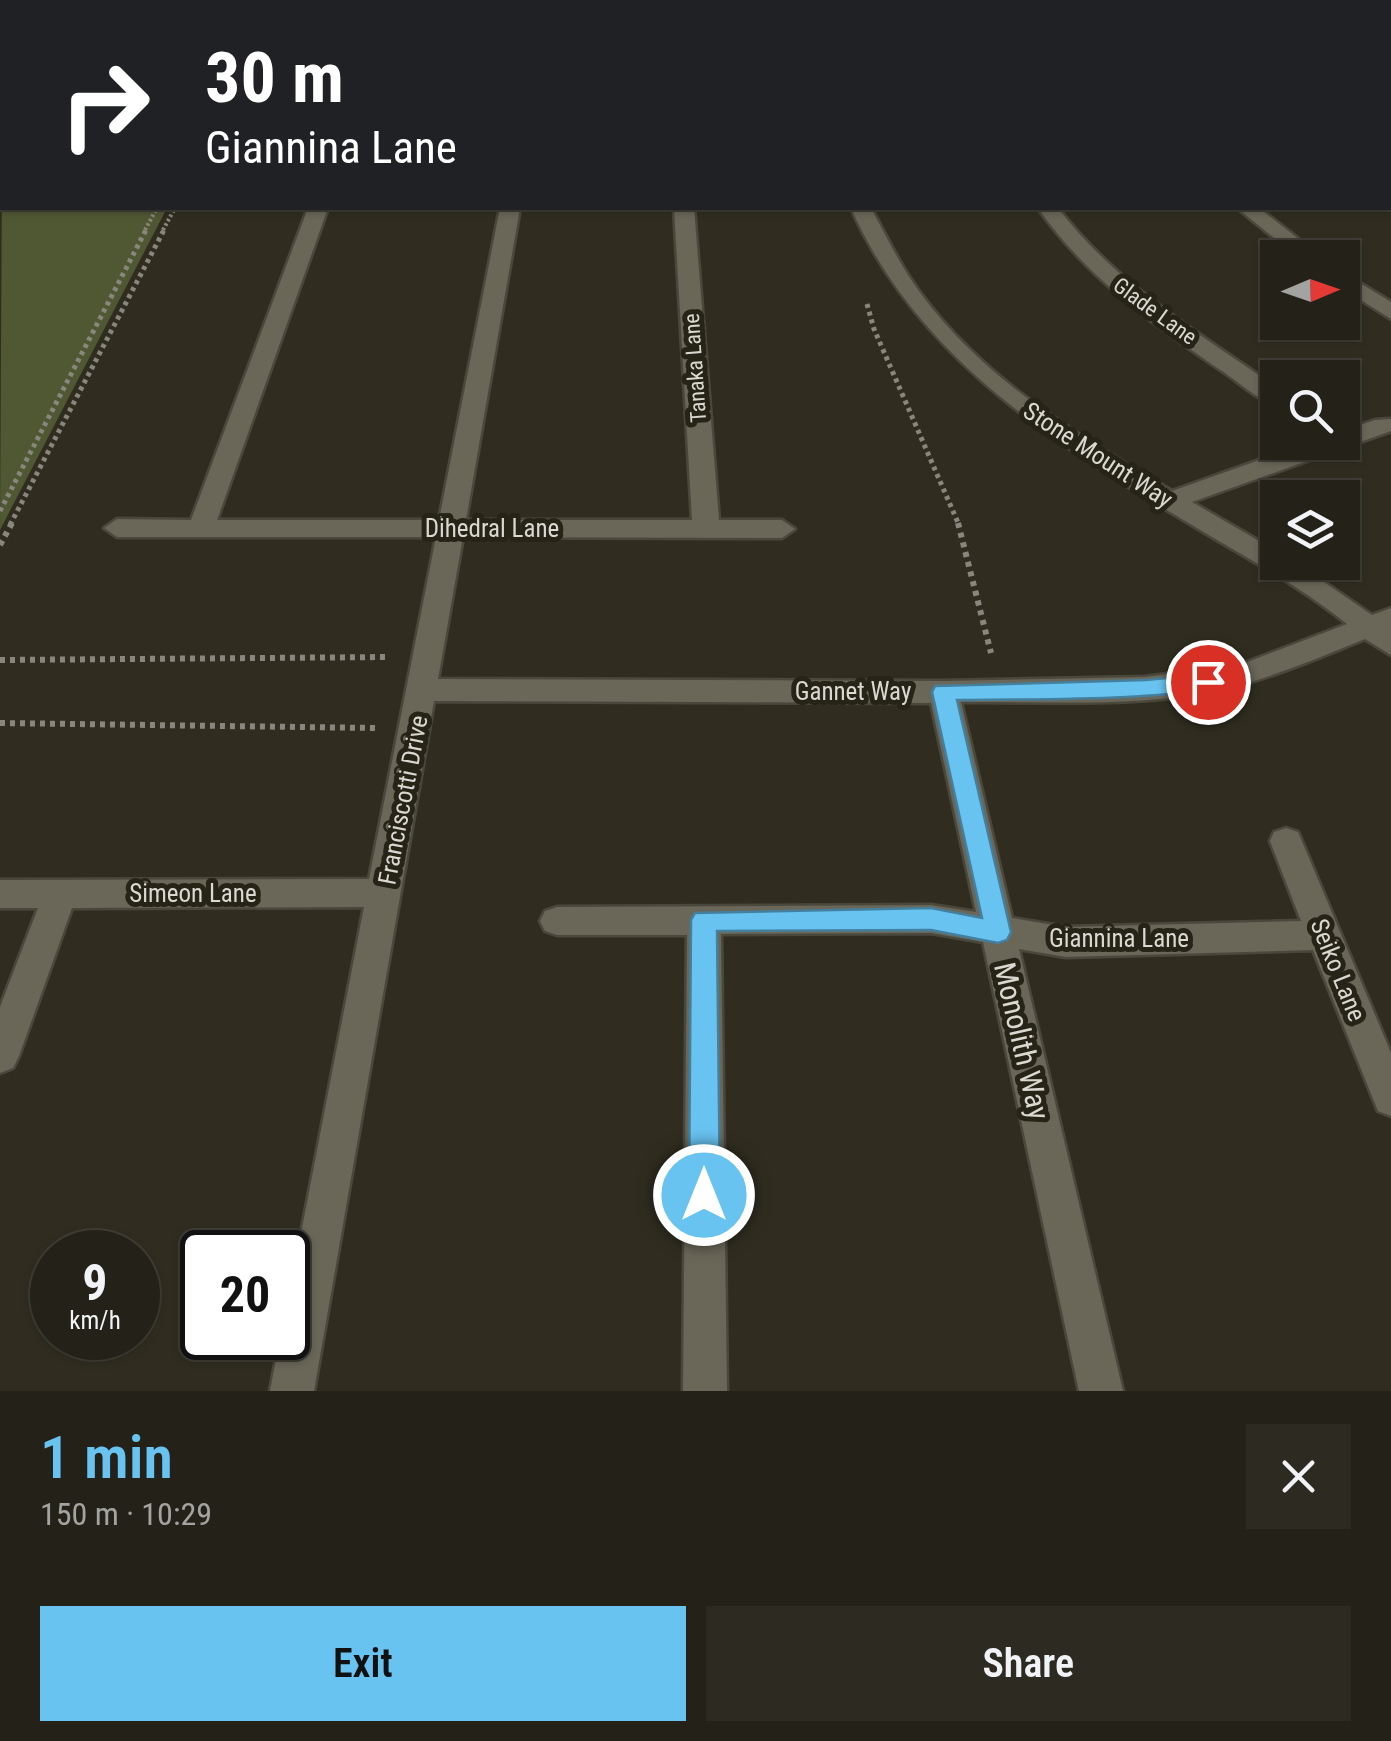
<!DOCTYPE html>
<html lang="en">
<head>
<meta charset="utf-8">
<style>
	body { margin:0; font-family:"Roboto Condensed",sans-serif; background:#2c2a21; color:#f1f3f6; height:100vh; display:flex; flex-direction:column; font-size:38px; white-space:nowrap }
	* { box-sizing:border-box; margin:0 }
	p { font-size:32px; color:#a3a4a2 }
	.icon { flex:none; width:55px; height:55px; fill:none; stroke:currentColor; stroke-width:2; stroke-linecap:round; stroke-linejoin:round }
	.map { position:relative; height:1391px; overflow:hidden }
	.sheet { display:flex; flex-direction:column; background:#242218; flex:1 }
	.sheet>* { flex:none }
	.top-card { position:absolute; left:0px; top:0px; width:1392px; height:210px; box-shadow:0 2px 8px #0004,0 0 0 2px #413f37; background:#202124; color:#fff; overflow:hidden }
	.needle { width:65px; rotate:88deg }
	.fabs { position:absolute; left:1260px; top:240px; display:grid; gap:20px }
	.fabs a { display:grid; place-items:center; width:100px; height:100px; border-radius:0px; background:#242218; box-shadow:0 2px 8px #0004,0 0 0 2px #413f37; font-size:50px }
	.speed { position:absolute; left:30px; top:1230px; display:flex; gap:20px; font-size:50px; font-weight:700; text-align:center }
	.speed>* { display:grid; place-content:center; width:130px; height:130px; border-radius:50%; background:#242218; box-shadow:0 2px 8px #0004,0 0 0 2px #413f37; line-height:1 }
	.speed small { font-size:25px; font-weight:400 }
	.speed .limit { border:5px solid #111; border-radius:15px; background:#fff; color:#111 }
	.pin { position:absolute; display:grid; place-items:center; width:85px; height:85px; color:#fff; margin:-42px; border:5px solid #fff; border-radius:50%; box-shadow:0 2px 10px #0007 }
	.me { position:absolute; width:110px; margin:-55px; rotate:0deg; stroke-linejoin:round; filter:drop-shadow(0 0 8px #0008) }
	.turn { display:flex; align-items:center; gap:35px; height:210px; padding:0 40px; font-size:45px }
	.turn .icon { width:130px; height:130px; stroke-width:2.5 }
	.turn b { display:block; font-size:70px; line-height:85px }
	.round { display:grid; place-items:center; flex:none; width:105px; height:105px; border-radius:0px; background:#2c2a21 }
	.summary { display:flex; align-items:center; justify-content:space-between; height:170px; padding:0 40px }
	h1 { font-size:60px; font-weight:600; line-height:75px; color:#69c3f1 }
	.primary-button { display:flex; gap:20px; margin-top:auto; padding:20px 40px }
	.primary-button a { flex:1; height:115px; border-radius:0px; background:#69c3f1; color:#111; font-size:40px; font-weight:600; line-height:115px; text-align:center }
	.primary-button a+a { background:#2c2a21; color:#f1f3f6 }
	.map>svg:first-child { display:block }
</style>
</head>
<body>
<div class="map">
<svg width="1391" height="1391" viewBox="0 0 1391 1391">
	<rect width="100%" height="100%" fill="#302d20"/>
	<path fill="#505833" d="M 110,0 L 819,0 L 108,2 Z
		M 847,0 L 1353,0 L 1353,1 L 848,2 Z
		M 2,168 L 2,208 L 167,208 L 0,530 Z"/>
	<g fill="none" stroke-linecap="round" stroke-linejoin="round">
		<defs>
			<path id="minor" d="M 824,0 L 840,0 L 841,2 L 825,2 Z
				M 0,25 L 2,25 L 2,35 L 0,35 Z
				M 1390,159 L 1391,159 L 1391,172 L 1390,172 Z
				M 308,208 L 328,208 L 217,520 L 439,520 L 500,208 L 520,208 L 466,520 L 692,520 L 674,208 L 694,208 L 719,520 L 782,520 L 795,529 L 782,538 L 463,537 L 438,679 L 944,681 L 1145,677 L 1242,664 L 1347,624 C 1305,590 1258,564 1212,537 C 1069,452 921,366 851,208 L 871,208 C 883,230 894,253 908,275 C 970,371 1075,435 1172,491 L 1310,442 L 1342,442 L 1342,431 L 1375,420 L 1391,419 L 1391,431 L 1192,502 L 1278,552 L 1278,562 L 1295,562 L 1372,615 L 1391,608 L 1391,655 L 1365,639 C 1315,659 1266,681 1213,691 C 1132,708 1043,701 961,702 L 1012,918 L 1066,927 L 1301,921 L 1270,841 L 1274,832 L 1286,828 L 1298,832 L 1391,1053 L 1391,1116 L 1378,1111 L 1313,950 L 1066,957 L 1019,949 L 1123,1391 L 1079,1391 L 983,942 L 931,933 L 721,934 L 727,1391 L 683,1391 L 687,935 L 557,935 L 545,931 L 540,921 L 545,911 L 557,907 L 931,905 L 976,912 L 931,703 L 434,701 L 314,1391 L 270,1391 L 280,1338 L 288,1338 L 288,1301 L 364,907 L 72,908 L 19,1056 L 13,1068 L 0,1073 L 0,1007 L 38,908 L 0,908 L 0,880 L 369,879 L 436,537 L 117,537 L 104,528 L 117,519 L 191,520 Z
				M 1038,208 L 1058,208 C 1117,285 1198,333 1278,388 L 1278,406 C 1259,401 1241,384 1225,373 C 1154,325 1087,278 1038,208 Z
				M 1237,208 L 1259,208 L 1323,258 L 1299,258 Z
				M 1342,272 L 1391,302 L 1391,319 L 1342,288 Z"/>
			<path id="major" d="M 62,2 L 64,0
				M 0,94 L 2,90"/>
		</defs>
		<use href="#minor" stroke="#4a483d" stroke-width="5"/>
		<use href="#major" stroke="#4a483d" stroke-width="35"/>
		<path stroke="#89877d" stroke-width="4" stroke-dasharray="2.5 2.5" stroke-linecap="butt" d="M 906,2 L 1118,0
			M 0,201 L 2,197
			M 145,230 L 157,208
			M 163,230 L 175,208"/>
		<path stroke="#89877d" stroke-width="5" stroke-dasharray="4 4" stroke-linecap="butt" d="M 867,304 L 874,329 L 959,525
			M 0,511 L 147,228
			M 10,525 L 165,228"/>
		<path stroke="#89877d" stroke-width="6" stroke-dasharray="5 5" stroke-linecap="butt" d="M 958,523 L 991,653
			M 0,545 L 12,523
			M 0,660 L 389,657
			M 0,723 L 375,728"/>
		<use href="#minor" fill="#6a6658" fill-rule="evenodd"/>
		<use href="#major" stroke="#ad654b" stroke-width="30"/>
	</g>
	<path fill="#69c3f1" stroke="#447f9d" stroke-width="2.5" d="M 1208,674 L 1219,682 C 1204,702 994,699 957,700 L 1011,932 L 1007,940 L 998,943 L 931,930 L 717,931 L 720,1195 L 715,1205 L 704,1210 L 694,1205 L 689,1195 L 691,920 L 695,913 L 931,908 L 982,918 L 932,692 L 935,686 L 1146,680 Z"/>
	<g text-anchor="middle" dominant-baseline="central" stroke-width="10" stroke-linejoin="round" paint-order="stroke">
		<g font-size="22" fill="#dad8d0" stroke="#262317">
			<text transform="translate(1155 311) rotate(36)">Glade Lane</text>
			<text transform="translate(695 368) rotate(-94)">Tanaka Lane</text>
		</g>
		<g font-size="25" fill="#dad8d0" stroke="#262317">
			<text transform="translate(1098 455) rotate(33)">Stone Mount Way</text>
			<text x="492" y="528">Dihedral Lane</text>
			<text x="853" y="691">Gannet Way</text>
			<text transform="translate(403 800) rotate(-79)">Franciscotti Drive</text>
			<text x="193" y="893">Simeon Lane</text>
			<text x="1119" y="938">Giannina Lane</text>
			<text transform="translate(1338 970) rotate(68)">Seiko Lane</text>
		</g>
		<g font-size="30" fill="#dad8d0" stroke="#262317">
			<text transform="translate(1022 1041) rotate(77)">Monolith Way</text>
		</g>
	</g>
</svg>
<div class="fabs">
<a><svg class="needle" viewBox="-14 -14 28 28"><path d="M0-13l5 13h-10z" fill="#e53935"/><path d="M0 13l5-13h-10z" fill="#a3a4a2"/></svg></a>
<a><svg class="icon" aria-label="search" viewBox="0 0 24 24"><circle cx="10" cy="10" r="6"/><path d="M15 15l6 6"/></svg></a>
<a><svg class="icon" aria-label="layers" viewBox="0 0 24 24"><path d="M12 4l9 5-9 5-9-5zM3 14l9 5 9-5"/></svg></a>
</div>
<div class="speed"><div>9<small>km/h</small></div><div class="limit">20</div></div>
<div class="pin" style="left:1208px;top:682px;background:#d93025"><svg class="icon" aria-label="arrive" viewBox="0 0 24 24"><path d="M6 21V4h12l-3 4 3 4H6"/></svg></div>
<svg class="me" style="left:704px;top:1195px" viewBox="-20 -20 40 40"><circle r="17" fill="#69c3f1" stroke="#fff" stroke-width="3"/><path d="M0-11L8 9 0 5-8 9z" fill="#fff"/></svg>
<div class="top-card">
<div class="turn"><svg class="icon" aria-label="right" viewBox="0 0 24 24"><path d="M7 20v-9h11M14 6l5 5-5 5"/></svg><div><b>30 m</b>Giannina Lane</div></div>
</div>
</div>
<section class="sheet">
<div class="summary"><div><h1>1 min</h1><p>150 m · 10:29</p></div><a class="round"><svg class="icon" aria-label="close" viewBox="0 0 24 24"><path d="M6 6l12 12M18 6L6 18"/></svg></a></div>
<div class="primary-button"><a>Exit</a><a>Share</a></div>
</section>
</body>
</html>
